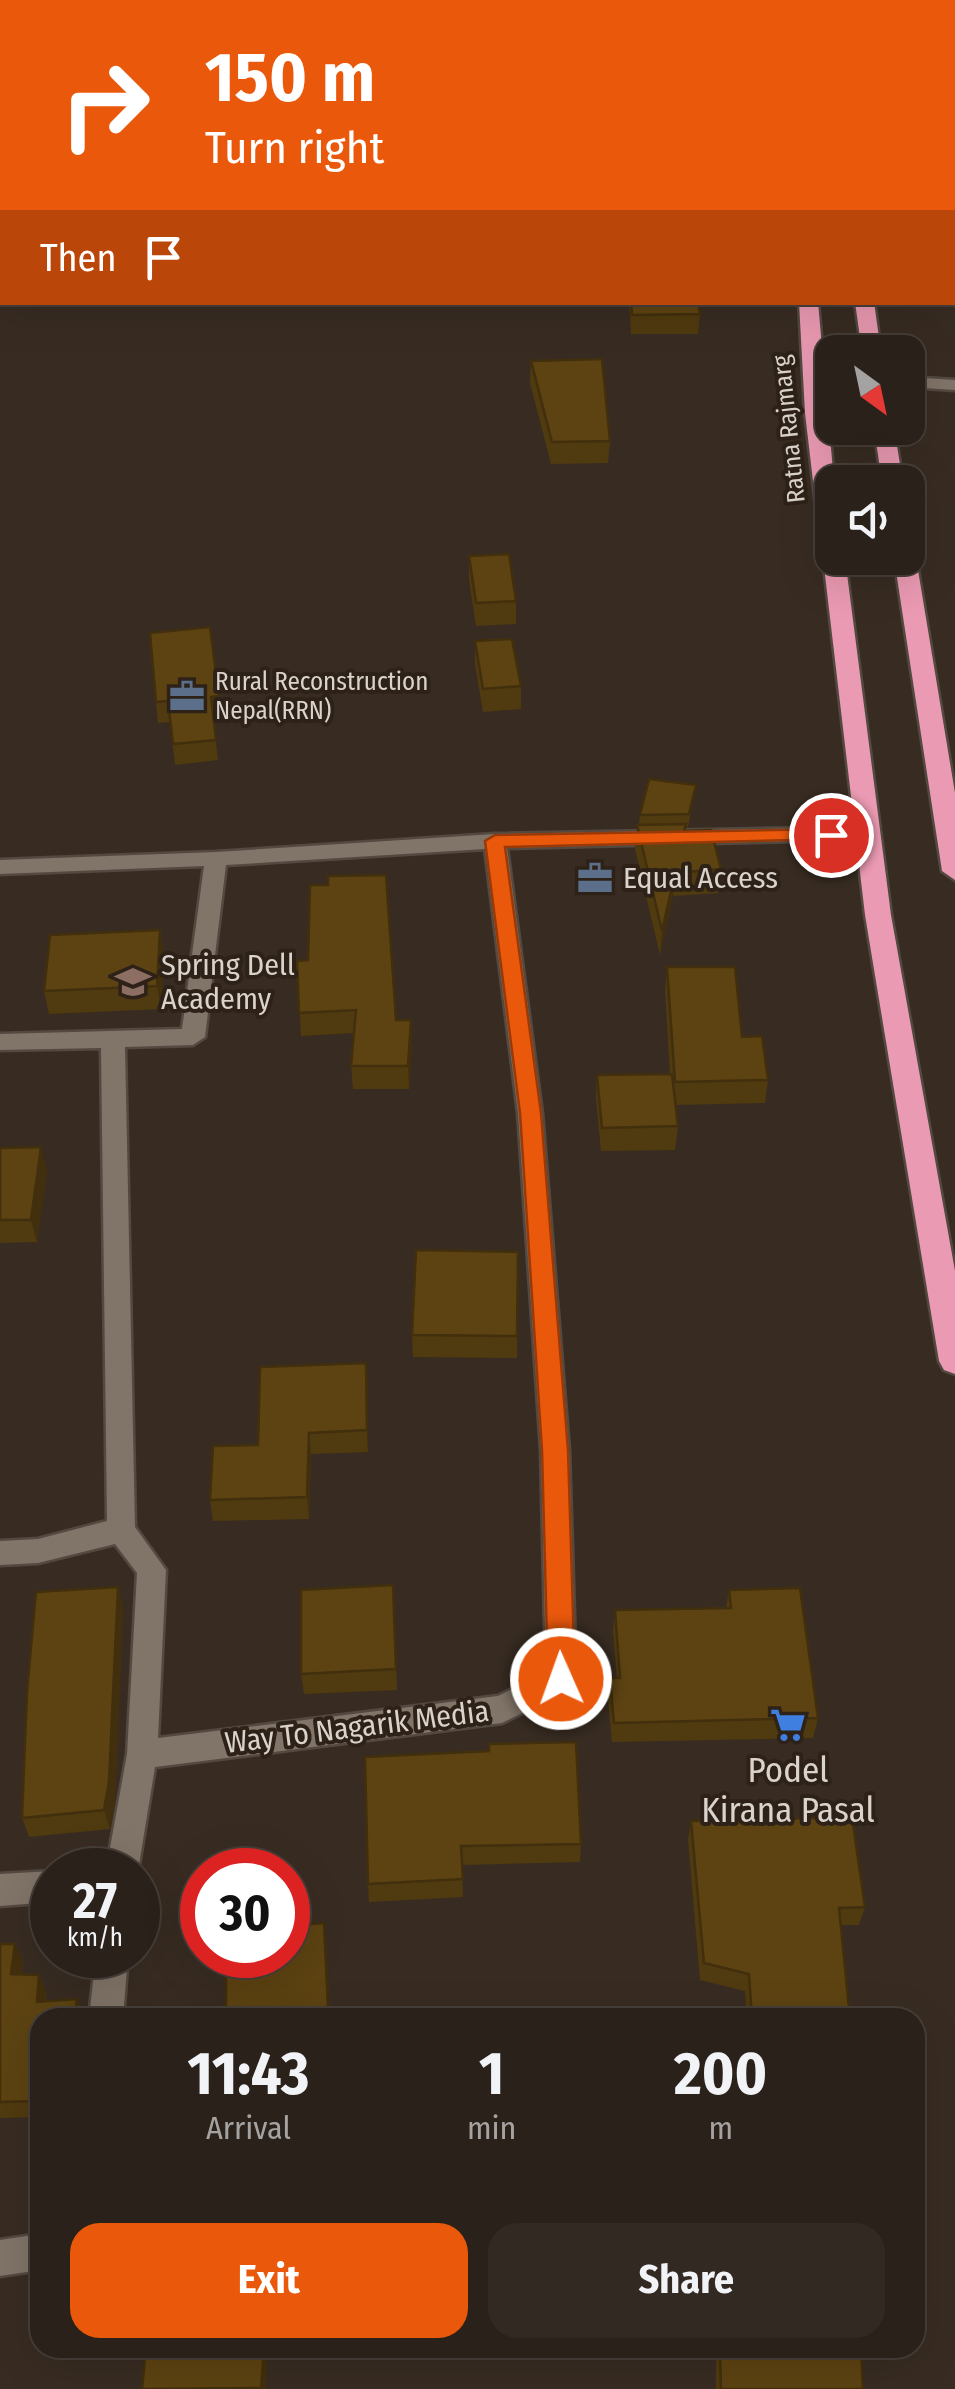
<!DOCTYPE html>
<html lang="en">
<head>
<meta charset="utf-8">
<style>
	body { margin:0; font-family:"Fira Sans Condensed",sans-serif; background:#322923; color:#f1f3f6; height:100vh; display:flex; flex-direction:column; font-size:38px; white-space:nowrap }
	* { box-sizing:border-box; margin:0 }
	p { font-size:32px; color:#a5a3a2 }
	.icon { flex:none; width:55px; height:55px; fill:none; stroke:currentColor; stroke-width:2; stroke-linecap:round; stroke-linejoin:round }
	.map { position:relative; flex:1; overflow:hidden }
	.details { position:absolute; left:30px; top:2008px; width:895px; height:350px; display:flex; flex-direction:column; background:#2a211a; border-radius:30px; box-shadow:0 10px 40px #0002,0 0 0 2px #463e39 }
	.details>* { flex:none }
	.banner { position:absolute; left:0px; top:0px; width:955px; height:305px; box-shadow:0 10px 40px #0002,0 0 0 2px #463e39; background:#ea580c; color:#fff; overflow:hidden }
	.needle { width:65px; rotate:147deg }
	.tools { position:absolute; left:815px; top:335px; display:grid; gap:20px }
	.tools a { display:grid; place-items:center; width:110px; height:110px; border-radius:20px; background:#2a211a; box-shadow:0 10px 40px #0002,0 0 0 2px #463e39; font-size:50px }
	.speed { position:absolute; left:30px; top:1848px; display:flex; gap:20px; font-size:50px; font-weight:700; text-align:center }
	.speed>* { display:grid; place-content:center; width:130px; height:130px; border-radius:50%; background:#2a211a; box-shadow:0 10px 40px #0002,0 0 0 2px #463e39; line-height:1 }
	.speed small { font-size:25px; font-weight:400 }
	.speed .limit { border:15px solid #d22; background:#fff; color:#111 }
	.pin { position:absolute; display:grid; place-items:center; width:85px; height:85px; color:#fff; margin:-42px; border:5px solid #fff; border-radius:50%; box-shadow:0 2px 10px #0007 }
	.me { position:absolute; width:110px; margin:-55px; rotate:358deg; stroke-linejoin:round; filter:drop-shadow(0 0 8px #0008) }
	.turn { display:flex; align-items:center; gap:35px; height:210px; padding:0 40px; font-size:45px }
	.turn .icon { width:130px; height:130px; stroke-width:2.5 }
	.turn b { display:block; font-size:70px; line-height:85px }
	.then { display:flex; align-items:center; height:95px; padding:0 40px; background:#0003; gap:20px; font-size:38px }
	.eta { display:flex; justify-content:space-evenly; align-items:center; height:170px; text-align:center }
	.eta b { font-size:60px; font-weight:700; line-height:70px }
	.action { display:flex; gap:20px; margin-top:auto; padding:20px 40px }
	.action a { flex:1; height:115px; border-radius:30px; background:#ea580c; color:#fff; font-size:40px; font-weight:700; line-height:115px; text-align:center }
	.action a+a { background:#322923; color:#f1f3f6 }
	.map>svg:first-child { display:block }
</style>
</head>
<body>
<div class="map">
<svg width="955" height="2389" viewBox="0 0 955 2389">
	<rect width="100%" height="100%" fill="#382c22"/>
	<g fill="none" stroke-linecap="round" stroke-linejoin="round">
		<defs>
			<path id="minor" d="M 0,2 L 3,2 L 2,10 L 0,10 Z
				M 0,132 L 2,132 L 2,140 L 0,140 Z
				M 952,210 L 955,210 L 955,218 L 952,218 Z
				M 0,217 L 2,218 L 2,226 L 0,227 Z
				M 908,377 L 955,380 L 955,390 L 908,387 Z
				M 869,827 L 877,829 L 880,834 L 877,839 L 507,848 L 542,1113 L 569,1450 L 576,1679 L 572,1689 L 502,1723 L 155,1767 L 138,1871 L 106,1870 L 127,1754 L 137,1573 L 115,1544 L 38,1563 L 0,1565 L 0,1541 L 38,1539 L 107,1521 L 101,1048 L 0,1050 L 0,1034 L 182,1029 L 204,866 L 0,874 L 0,860 L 216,852 L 495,834 ZM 485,849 L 518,1113 L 541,1450 L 546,1672 L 498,1696 L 158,1738 L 166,1570 L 135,1527 L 125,1047 L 193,1045 L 205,1037 L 226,865 Z
				M 52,1871 L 52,1902 L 0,1906 L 0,1874 Z
				M 96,1955 L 128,1955 L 123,2018 L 89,2018 Z
				M 40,2234 L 40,2270 L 0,2276 L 0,2240 Z"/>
			<path id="highway" d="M 799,0 L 815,0 L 815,2 L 800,2 Z
				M 850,0 L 866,0 L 866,2 L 851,2 Z
				M 799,302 L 818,302 L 834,482 L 832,558 L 845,558 L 891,915 L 955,1271 L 955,1374 L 944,1370 L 939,1361 L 865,915 L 823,558 L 826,554 L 821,549 L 805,413 Z
				M 855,302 L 874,302 L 881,352 L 862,352 Z
				M 874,428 L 894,428 L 903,482 L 882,482 Z
				M 908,552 L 916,558 L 955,793 L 955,880 L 942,871 L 894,558 L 908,558 Z"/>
		</defs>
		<use href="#minor" stroke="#534941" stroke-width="5"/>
		<use href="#highway" stroke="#534941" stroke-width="5"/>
		<use href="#minor" fill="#817468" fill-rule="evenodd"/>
		<use href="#highway" fill="#ea9ab2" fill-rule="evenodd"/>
	</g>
	<path fill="#503a0f" d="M 644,0 L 721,0 L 720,2 L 644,2 Z
		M 926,0 L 955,0 L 955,181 L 952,181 L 952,2 L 926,2 Z
		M 2,9 L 2,30 L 0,28 L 0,12 Z
		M 629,302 L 698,302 L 700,314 L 698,334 L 631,334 Z
		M 531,361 L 610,441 L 608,463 L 551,464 L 530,383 Z
		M 469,556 L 516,601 L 516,624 L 476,626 L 469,579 Z
		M 210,627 L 221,717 L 213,717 L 218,760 L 175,765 L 170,722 L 158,723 L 156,702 Z
		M 475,641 L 521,686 L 521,709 L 483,712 L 475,664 Z
		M 696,785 L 688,827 L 686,827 L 685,831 L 721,869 L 718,893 L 673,896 L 660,955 L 635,849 L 637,825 L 639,825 L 640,815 Z
		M 164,953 L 161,1009 L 49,1014 L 44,991 Z
		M 297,961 L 396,1020 L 411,1020 L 412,1043 L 409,1089 L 353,1089 L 351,1066 L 354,1033 L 301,1036 Z
		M 667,967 L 742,1037 L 768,1080 L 765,1103 L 675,1105 L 678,1126 L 675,1150 L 601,1151 L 596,1098 L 597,1075 L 670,1074 L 665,990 Z
		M 0,1148 L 47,1170 L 37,1242 L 0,1243 Z
		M 518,1252 L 517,1358 L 413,1357 L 412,1335 Z
		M 366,1363 L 368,1452 L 311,1454 L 309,1519 L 213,1521 L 210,1500 L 258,1445 Z
		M 393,1585 L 397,1690 L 304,1694 L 301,1674 Z
		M 118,1587 L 123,1608 L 115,1800 L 110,1829 L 29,1837 L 22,1818 Z
		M 729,1590 L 818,1718 L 813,1738 L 612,1742 L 608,1698 L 610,1678 L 617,1678 L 613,1631 L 615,1610 L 726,1608 Z
		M 489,1751 L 581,1844 L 580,1862 L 462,1865 L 463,1897 L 369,1902 L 368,1884 Z
		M 691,1821 L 865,1907 L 859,1925 L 841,1925 L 850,2018 L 747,2018 L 745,1991 L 700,1980 L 688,1840 Z
		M 326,1941 L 330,2018 L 226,2018 Z
		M 0,1944 L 15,1944 L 23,1962 L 21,1974 L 39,1975 L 46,1992 L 46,2002 L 77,1999 L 83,2016 L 40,2018 L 40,2117 L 0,2118 Z
		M 716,2348 L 861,2348 L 863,2389 L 716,2389 Z"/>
	<path fill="#412f0d" d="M 675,873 L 673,896 L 660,955 L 662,931 Z
		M 160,930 L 164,953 L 161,1009 L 157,986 Z
		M 411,1020 L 412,1043 L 409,1089 L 408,1066 Z
		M 41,1147 L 47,1170 L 37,1242 L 31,1220 Z
		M 366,1363 L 368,1385 L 368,1452 L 367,1430 Z
		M 309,1433 L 311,1454 L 309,1519 L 307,1497 Z
		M 118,1587 L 123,1608 L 115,1800 L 110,1829 L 104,1810 Z
		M 324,1923 L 326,1941 L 330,2018 L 328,2009 Z
		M 15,1944 L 23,1962 L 19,1991 L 11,1974 Z
		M 39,1975 L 46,1992 L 44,2018 L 37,2002 Z
		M 77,1999 L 83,2016 L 83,2018 L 74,2018 Z
		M 264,2348 L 268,2348 L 266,2389 L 262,2389 Z"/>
	<path fill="#5d4312" stroke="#412f0d" stroke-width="2.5" d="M 9,0 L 200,0 L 199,2 L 7,2 Z
		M 944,0 L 955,0 L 955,12 L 952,9 L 952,2 L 947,2 Z
		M 952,25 L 955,25 L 955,57 L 953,57 L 955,71 L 955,157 L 952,157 Z
		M 631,302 L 698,302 L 700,314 L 632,315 Z
		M 602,359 L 610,441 L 552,442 L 531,361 Z
		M 509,554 L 516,601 L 476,603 L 469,556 Z
		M 210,627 L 219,696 L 211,697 L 216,740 L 173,744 L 168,701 L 156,702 L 150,633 Z
		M 512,639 L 521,686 L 483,689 L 475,641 Z
		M 649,779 L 696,785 L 689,814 L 640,815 Z
		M 686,824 L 684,831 L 711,830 L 721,869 L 675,873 L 662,931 L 637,825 Z
		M 386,875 L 396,1020 L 411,1020 L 408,1066 L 351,1066 L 356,1010 L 299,1013 L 297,961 L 308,960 L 310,885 L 328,885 L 328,876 Z
		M 160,930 L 157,986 L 44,991 L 50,935 Z
		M 667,967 L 735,967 L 742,1037 L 762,1036 L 768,1080 L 675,1082 Z
		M 672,1074 L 678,1126 L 602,1128 L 597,1075 Z
		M 41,1147 L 31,1220 L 0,1220 L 0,1148 Z
		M 416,1250 L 518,1252 L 517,1336 L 412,1335 Z
		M 366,1363 L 367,1430 L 309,1433 L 307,1497 L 210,1500 L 213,1446 L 258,1445 L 260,1367 Z
		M 393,1585 L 396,1669 L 301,1674 L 301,1590 Z
		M 118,1587 L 109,1781 L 104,1810 L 22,1818 L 27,1692 L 36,1592 Z
		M 800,1588 L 818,1718 L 614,1723 L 610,1678 L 620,1678 L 615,1610 L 731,1608 L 729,1590 Z
		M 576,1742 L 581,1844 L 461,1846 L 463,1879 L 368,1884 L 365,1757 L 489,1751 L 489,1744 Z
		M 852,1817 L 865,1907 L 839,1908 L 850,2018 L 752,2018 L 749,1974 L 704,1963 L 691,1821 Z
		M 324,1923 L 328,2009 L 243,2018 L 226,2018 L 226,1955 L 288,1955 L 288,1926 Z
		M 0,1944 L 15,1944 L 11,1974 L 39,1975 L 37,2002 L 77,1999 L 74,2018 L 40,2018 L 40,2101 L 0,2102 Z
		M 146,2348 L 264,2348 L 261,2388 L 142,2389 Z
		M 720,2348 L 861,2348 L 863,2389 L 721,2389 Z"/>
	<path fill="#ea580c" stroke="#983908" stroke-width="2.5" d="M 831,829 L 838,831 L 838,839 L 505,847 L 541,1113 L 568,1450 L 575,1679 L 571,1688 L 561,1691 L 552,1688 L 548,1679 L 542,1450 L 520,1113 L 485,841 L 495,835 Z"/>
	<defs>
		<symbol id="office-bare" viewBox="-9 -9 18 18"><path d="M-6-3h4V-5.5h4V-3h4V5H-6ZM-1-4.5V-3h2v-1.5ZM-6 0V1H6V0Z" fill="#5c6f8a" stroke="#2e2218" stroke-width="2.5" paint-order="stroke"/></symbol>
		<symbol id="school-bare" viewBox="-9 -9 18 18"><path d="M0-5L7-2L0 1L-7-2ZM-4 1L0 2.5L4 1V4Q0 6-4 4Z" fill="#8d6e63" stroke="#2e2218" stroke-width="2.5" paint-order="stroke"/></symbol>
		<symbol id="supermarket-bare" viewBox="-9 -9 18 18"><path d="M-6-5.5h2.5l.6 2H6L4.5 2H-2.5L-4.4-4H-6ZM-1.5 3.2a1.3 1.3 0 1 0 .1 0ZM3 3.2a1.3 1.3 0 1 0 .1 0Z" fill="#3f7fe0" stroke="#2e2218" stroke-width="2.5" paint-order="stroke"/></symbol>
	</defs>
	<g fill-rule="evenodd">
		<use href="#office-bare" x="162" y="671" width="50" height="50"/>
		<use href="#office-bare" x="570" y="853" width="50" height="50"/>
		<use href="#school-bare" x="108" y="957" width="50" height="50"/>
		<use href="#supermarket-bare" x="763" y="1700" width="50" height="50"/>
	</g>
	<g text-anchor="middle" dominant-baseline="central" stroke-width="8" stroke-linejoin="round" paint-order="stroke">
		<g font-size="25" fill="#dad3cc" stroke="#2e2218">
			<text transform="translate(789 429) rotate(-96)">Ratna Rajmarg</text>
		</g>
		<g font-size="25" fill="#dad3cc" stroke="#2e2218" text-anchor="start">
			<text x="215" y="682">Rural Reconstruction<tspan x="215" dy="29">Nepal(RRN)</tspan></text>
		</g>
		<g font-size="30" fill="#dad3cc" stroke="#2e2218" text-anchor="start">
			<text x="623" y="878">Equal Access</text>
			<text x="161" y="965">Spring Dell<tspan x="161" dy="34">Academy</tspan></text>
		</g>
		<g font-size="30" fill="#dad3cc" stroke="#2e2218">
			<text transform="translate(357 1727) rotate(-7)">Way To Nagarik Media</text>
		</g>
		<g font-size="35" fill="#dad3cc" stroke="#2e2218">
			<text x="788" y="1770">Podel<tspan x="788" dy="40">Kirana Pasal</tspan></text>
		</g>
	</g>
</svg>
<div class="tools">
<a><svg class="needle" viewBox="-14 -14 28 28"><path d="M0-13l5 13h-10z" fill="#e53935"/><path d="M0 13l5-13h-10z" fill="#a5a3a2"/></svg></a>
<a><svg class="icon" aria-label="sound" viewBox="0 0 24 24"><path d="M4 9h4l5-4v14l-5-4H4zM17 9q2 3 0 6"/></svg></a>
</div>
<div class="speed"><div>27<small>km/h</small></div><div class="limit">30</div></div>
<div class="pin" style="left:831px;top:835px;background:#d93025"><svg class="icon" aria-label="arrive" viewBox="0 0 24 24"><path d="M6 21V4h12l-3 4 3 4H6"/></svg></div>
<svg class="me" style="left:561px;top:1679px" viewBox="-20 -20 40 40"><circle r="17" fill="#ea580c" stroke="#fff" stroke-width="3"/><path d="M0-11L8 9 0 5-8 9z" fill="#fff"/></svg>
<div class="banner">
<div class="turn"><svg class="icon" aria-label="right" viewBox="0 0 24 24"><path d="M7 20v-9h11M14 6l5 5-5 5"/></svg><div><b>150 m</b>Turn right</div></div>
<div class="then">Then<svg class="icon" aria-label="arrive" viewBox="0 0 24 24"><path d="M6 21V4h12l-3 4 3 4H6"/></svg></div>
</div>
<section class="details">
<div class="eta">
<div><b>11:43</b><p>Arrival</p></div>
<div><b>1</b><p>min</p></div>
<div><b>200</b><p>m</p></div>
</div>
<div class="action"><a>Exit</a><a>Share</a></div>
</section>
</div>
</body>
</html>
